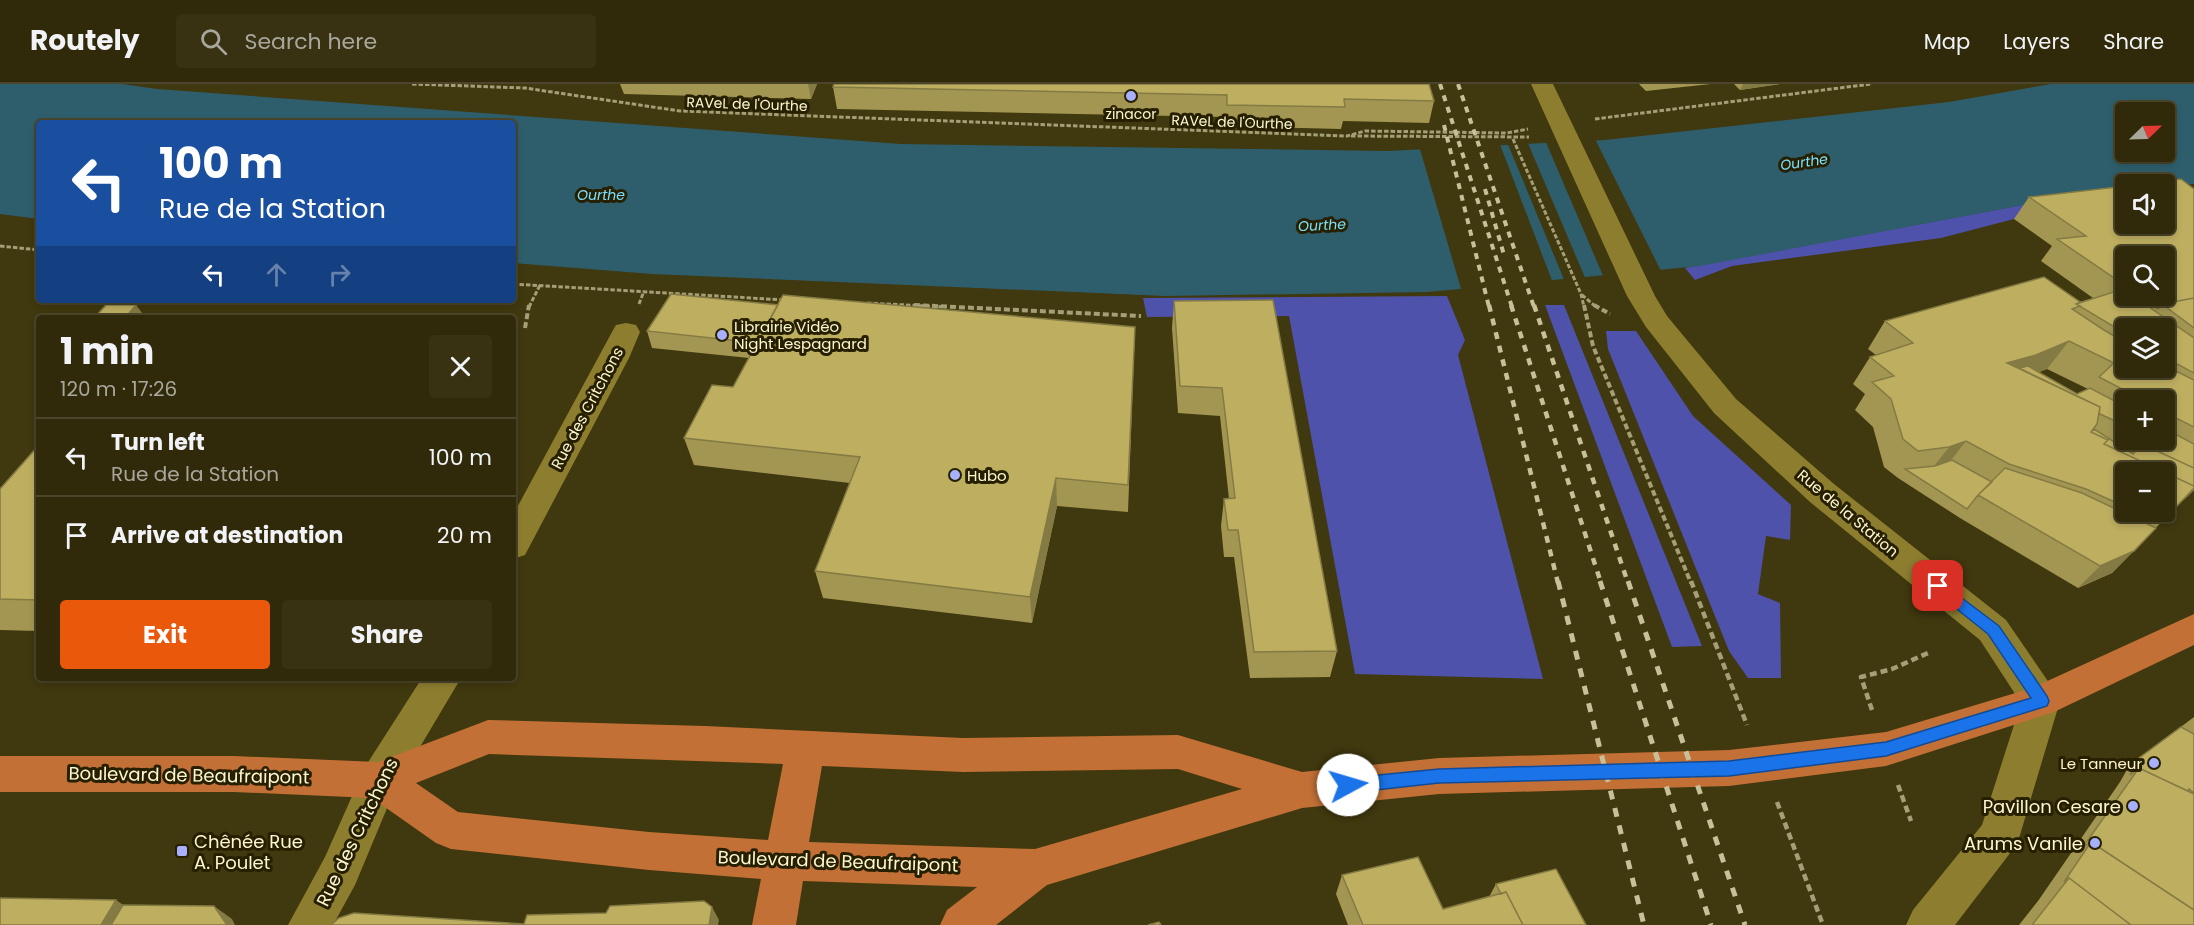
<!DOCTYPE html>
<html lang="en">
<head>
<meta charset="utf-8">
<style>
	body { margin:0; font-family:Poppins,sans-serif; background:#383213; color:#f1f3f6; height:100vh; display:flex; flex-direction:column; font-size:22px; white-space:nowrap }
	* { box-sizing:border-box; margin:0 }
	p { font-size:20px; color:#a8a79c }
	.icon { flex:none; width:33px; height:33px; fill:none; stroke:currentColor; stroke-width:2; stroke-linecap:round; stroke-linejoin:round }
	.map { position:relative; flex:1; overflow:hidden }
	.drawer { position:absolute; left:36px; top:231px; width:480px; height:366px; display:flex; flex-direction:column; background:#302a0a; border-radius:6px; box-shadow:0 3px 9px #0003,0 0 0 2px #4b462b }
	.drawer>* { flex:none }
	.guide { position:absolute; left:36px; top:36px; width:480px; height:183px; border-radius:6px; box-shadow:0 3px 9px #0003,0 0 0 2px #4b462b; background:#1a4fa0; color:#fff; overflow:hidden }
	.needle { width:39px; rotate:67deg }
	.controls { position:absolute; left:2115px; top:18px; display:grid; gap:12px }
	.controls a { display:grid; place-items:center; width:60px; height:60px; border-radius:6px; background:#302a0a; box-shadow:0 3px 9px #0003,0 0 0 2px #4b462b; font-size:30px }
	.pin { position:absolute; display:grid; place-items:center; width:51px; height:51px; color:#fff; margin:-26px; border-radius:12px; box-shadow:0 3px 9px #0006 }
	.me { position:absolute; width:66px; margin:-33px; rotate:84deg; stroke-linejoin:round; filter:drop-shadow(0 0 4px #0008) }
	.turn { display:flex; align-items:center; gap:21px; height:126px; padding:0 24px; font-size:27px }
	.turn .icon { width:78px; height:78px; stroke-width:2.5 }
	.turn b { display:block; font-size:42px; line-height:51px }
	.lanes { display:flex; align-items:center; height:57px; padding:0 24px; background:#0003; justify-content:center; gap:30px; direction:ltr }
	.lanes .off { opacity:.35 }
	.round { display:grid; place-items:center; flex:none; width:63px; height:63px; border-radius:6px; background:#383213 }
	.summary { display:flex; align-items:center; justify-content:space-between; height:102px; padding:0 24px }
	h1 { font-size:36px; font-weight:700; line-height:45px }
	.button { display:flex; gap:12px; margin-top:auto; padding:12px 24px }
	.button a { flex:1; height:69px; border-radius:6px; background:#ea580c; color:#fff; font-size:24px; font-weight:700; line-height:69px; text-align:center }
	.button a+a { background:#383213; color:#f1f3f6 }
	ul { padding:0; list-style:none }
	li { display:flex; align-items:center; gap:18px; height:78px; padding:0 24px; border-top:2px solid #4b462b }
	li div { flex:1 }
	li b { display:block; font-size:22px }
	li em { font-style:normal }
	header { display:flex; align-items:center; gap:36px; box-sizing:border-box; height:84px; padding:0 30px; background:#302a0a; border-bottom:2px solid #4b462b }
	header strong { font-size:28px }
	nav { display:flex; gap:33px; margin-inline-start:auto; font-size:21px }
	.search { width:420px; height:54px; background:#383213; display:flex; align-items:center; gap:15px; box-sizing:border-box; padding:0 21px; border-radius:6px; color:#a8a79c; font-size:22px }
	.map>svg:first-child { display:block }
</style>
</head>
<body>
<header>
<strong>Routely</strong>
<div class="search"><svg class="icon" aria-label="search" viewBox="0 0 24 24"><circle cx="10" cy="10" r="6"/><path d="M15 15l6 6"/></svg>Search here</div>
<nav><a>Map</a><a>Layers</a><a>Share</a></nav>
</header>
<div class="map">
<svg width="2194" height="841" viewBox="0 0 2194 841">
	<rect width="100%" height="100%" fill="#40380e"/>
	<path fill="#4f52aa" d="M 2092,108 L 2014,135 L 1941,154 L 1732,182 L 1695,196 L 1685,184 Z
		M 1447,212 L 1465,256 L 1458,271 L 1543,595 L 1355,590 L 1289,232 L 1147,233 L 1143,214 Z
		M 1545,221 L 1564,221 L 1702,562 L 1672,563 Z
		M 1606,247 L 1636,247 L 1693,332 L 1791,421 L 1790,456 L 1766,452 L 1758,510 L 1780,519 L 1781,594 L 1748,594 L 1729,567 L 1608,265 Z"/>
	<path fill="#2e5e6c" fill-rule="evenodd" d="M 0,0 L 122,0 L 157,5 L 901,60 L 1388,67 L 1605,56 L 1949,18 L 2051,0 L 2194,0 L 2194,100 L 2165,102 L 2126,100 L 2125,105 L 2092,108 L 1700,182 L 1428,208 L 1165,212 L 652,190 L 513,179 L 513,39 L 39,39 L 39,135 L 0,130 ZM 2126,28 L 2164,28 L 2164,68 L 2126,68 Z"/>
	<path fill="#40380e" d="M 1594,53 L 1662,189 L 1604,194 L 1545,56 Z
		M 1527,57 L 1586,196 L 1565,198 L 1507,58 Z
		M 1499,58 L 1553,199 L 1462,208 L 1419,62 Z"/>
	<g fill="none" stroke-linecap="round" stroke-linejoin="round">
		<path stroke="#a59e76" stroke-width="3" stroke-dasharray="4.5 2" stroke-linecap="butt" d="M 412,0 L 525,4 L 680,27 L 1347,52 L 1365,47 L 1507,49 L 1528,45
			M 1595,35 L 1871,0
			M 1351,52 L 1529,53
			M 1513,55 L 1581,210 L 1584,223
			M 0,162 L 39,166
			M 513,200 L 785,216
			M 1582,211 L 1596,223
			M 867,219 L 946,223
			M 639,220 L 644,207
			M 529,223 L 540,201"/>
		<path stroke="#a59e76" stroke-width="4" stroke-dasharray="6 3" stroke-linecap="butt" d="M 914,221 L 1141,232
			M 1584,221 L 1593,262 L 1691,499
			M 1594,221 L 1610,230
			M 525,244 L 529,221"/>
		<path stroke="#a59e76" stroke-width="4.5" stroke-dasharray="7 4" stroke-linecap="butt" d="M 1691,497 L 1747,641
			M 1872,626 L 1861,593 L 1892,585 L 1928,569
			M 1898,701 L 1911,737
			M 1777,718 L 1823,841"/>
		<path fill="#8d7e2f" fill-rule="evenodd" d="M 1531,0 L 1553,0 L 1655,212 L 1667,232 L 1736,315 L 1834,400 L 2006,536 L 2054,606 L 2060,617 L 2020,751 L 2014,764 L 1955,841 L 1906,841 L 1913,826 L 1982,741 L 2021,619 L 1980,556 L 1810,418 L 1714,329 L 1646,243 L 1627,212 Z
			M 626,239 L 636,241 L 640,248 L 629,274 L 525,471 L 513,475 L 513,431 L 612,248 L 616,241 Z
			M 422,594 L 461,594 L 395,705 L 355,801 L 333,841 L 288,841 L 325,773 L 365,683 Z"/>
		<path fill="#c27036" fill-rule="evenodd" d="M 2194,530 L 2194,561 L 2054,628 L 1886,682 L 1729,702 L 1439,710 L 1302,724 L 1047,801 L 996,841 L 940,841 L 947,826 L 977,803 L 803,797 L 796,841 L 752,841 L 761,795 L 649,786 L 451,765 L 436,759 L 372,714 L 234,708 L 0,708 L 0,672 L 234,672 L 378,678 L 488,636 L 705,642 L 963,654 L 1178,651 L 1302,688 L 1439,674 L 1729,666 L 1886,648 L 2032,604 ZM 489,670 L 783,680 L 768,756 L 649,748 L 458,728 L 416,699 ZM 822,682 L 963,688 L 1178,685 L 1242,705 L 1035,765 L 809,758 Z"/>
		<path stroke="#c7c099" stroke-width="4" stroke-dasharray="6 6" stroke-linecap="butt" d="M 1440,0 L 1512,223
			M 1458,0 L 1534,223
			M 1444,41 L 1489,223
			M 1485,105 L 1504,171"/>
		<path stroke="#c7c099" stroke-width="4.5" stroke-dasharray="7 7" stroke-linecap="butt" d="M 1489,221 L 1558,499
			M 1511,221 L 1601,499
			M 1534,221 L 1628,499"/>
		<path stroke="#c7c099" stroke-width="5" stroke-dasharray="9 9" stroke-linecap="butt" d="M 1558,497 L 1644,841
			M 1600,497 L 1711,841
			M 1628,497 L 1745,841"/>
	</g>
	<path fill="#a39653" fill-rule="evenodd" d="M 620,0 L 817,0 L 811,15 L 624,10 Z
		M 834,0 L 1434,17 L 1429,39 L 1343,37 L 1341,45 L 1225,42 L 1225,33 L 837,25 L 833,3 Z
		M 1639,0 L 1711,0 L 1646,7 Z
		M 1734,0 L 1780,0 L 1740,6 Z
		M 2194,105 L 2194,406 L 2178,421 L 2112,489 L 2078,504 L 1960,434 L 1898,394 L 1884,383 L 1873,343 L 1855,326 L 1865,310 L 1853,300 L 1870,273 L 1876,271 L 1868,265 L 1885,237 L 2080,218 L 2093,214 L 2041,177 L 2052,162 L 2014,135 L 2029,113 ZM 2126,172 L 2164,212 L 2126,212 ZM 2126,244 L 2164,244 L 2164,284 L 2126,284 ZM 2047,285 L 2088,305 L 2077,310 L 2039,288 ZM 2126,316 L 2164,316 L 2164,356 L 2126,356 ZM 2126,388 L 2164,428 L 2126,428 Z
		M 1273,216 L 1337,567 L 1330,593 L 1250,594 L 1234,473 L 1224,473 L 1221,442 L 1224,415 L 1229,415 L 1220,332 L 1178,329 L 1172,244 L 1174,217 Z
		M 778,221 L 1135,243 L 1128,428 L 1057,422 L 1032,539 L 823,514 L 815,487 L 850,399 L 694,381 L 684,354 L 733,303 L 749,274 L 652,264 L 647,247 Z
		M 39,361 L 39,547 L 0,546 L 0,405 Z
		M 2194,633 L 2194,841 L 2019,841 L 2038,817 L 2120,698 L 2129,682 Z
		M 1342,791 L 1443,825 L 1489,813 L 1496,800 L 1586,841 L 1348,841 L 1336,810 Z"/>
	<path fill="#847a43" d="M 808,0 L 817,0 L 811,15 Z
		M 1743,0 L 1780,0 L 1740,6 Z
		M 136,221 L 146,234 L 125,234 Z
		M 2069,257 L 2047,285 L 2015,298 L 2007,279 Z
		M 1966,357 L 1945,384 L 1928,390 L 1949,363 Z
		M 1056,394 L 1057,422 L 1032,539 L 1030,513 Z
		M 2194,404 L 2194,406 L 2187,413 L 2168,429 Z
		M 2134,467 L 2112,489 L 2078,504 L 2100,482 Z
		M 116,816 L 142,834 L 138,841 L 101,841 Z
		M 214,822 L 232,835 L 235,841 L 227,841 Z
		M 712,823 L 719,836 L 718,841 L 709,841 Z"/>
	<path fill="#bdae60" stroke="#847a43" stroke-width="1.5" d="M 834,0 L 1429,0 L 1434,17 L 1344,15 L 1345,23 L 1227,21 L 1227,11 L 833,3 Z
		M 2181,95 L 2194,105 L 2194,214 L 2162,220 L 2158,225 L 2139,212 L 2164,212 L 2164,172 L 2126,172 L 2126,202 L 2057,155 L 2086,152 L 2029,113 L 2126,102 L 2126,140 L 2164,140 L 2164,100 L 2135,100 Z
		M 2044,193 L 2080,218 L 2076,220 L 2080,222 L 2072,225 L 2104,246 L 2126,259 L 2126,284 L 2164,284 L 2164,281 L 2194,296 L 2194,343 L 2164,328 L 2164,316 L 2143,316 L 2099,293 L 2114,279 L 2069,257 L 2036,271 L 2007,279 L 2100,323 L 2097,340 L 2091,348 L 2108,356 L 2104,360 L 2194,402 L 2194,404 L 2161,439 L 2135,428 L 2164,428 L 2164,388 L 2126,388 L 2126,423 L 2086,405 L 2009,380 L 1966,357 L 1949,363 L 1918,367 L 1903,355 L 1891,315 L 1872,298 L 1894,292 L 1870,273 L 1913,259 L 1885,237 Z
		M 2123,205 L 2126,206 L 2126,212 L 2133,212 L 2194,254 L 2194,289 L 2164,273 L 2164,244 L 2126,244 L 2126,250 L 2076,220 Z
		M 671,210 L 778,221 L 757,259 L 647,247 Z
		M 783,211 L 1135,243 L 1128,401 L 1056,394 L 1030,513 L 815,487 L 860,373 L 684,354 L 712,301 L 733,303 Z
		M 2194,214 L 2194,244 L 2162,220 Z
		M 1273,216 L 1337,567 L 1254,568 L 1238,446 L 1228,446 L 1224,415 L 1235,414 L 1222,304 L 1180,302 L 1174,217 Z
		M 106,221 L 136,221 L 125,234 L 94,234 Z
		M 2028,282 L 2077,310 L 2090,304 L 2126,323 L 2126,342 L 2100,330 L 2099,331 L 2100,323 L 2019,284 Z
		M 2164,344 L 2194,360 L 2194,384 L 2142,360 L 2139,364 L 2146,356 L 2164,356 Z
		M 2094,345 L 2133,370 L 2142,360 L 2194,384 L 2194,402 L 2104,360 L 2108,356 L 2091,348 Z
		M 39,361 L 39,516 L 0,515 L 0,405 Z
		M 1952,376 L 1992,398 L 1978,411 L 1967,425 L 1905,385 L 1935,382 Z
		M 2005,384 L 2082,409 L 2156,444 L 2134,467 L 2100,482 L 1978,411 Z
		M 2181,643 L 2194,650 L 2194,709 L 2189,705 L 2188,707 L 2139,684 L 2130,691 L 2139,674 Z
		M 2139,684 L 2194,710 L 2194,826 L 2091,758 L 2083,763 Z
		M 2091,758 L 2194,826 L 2194,841 L 2131,841 L 2069,794 L 2064,798 Z
		M 1418,773 L 1443,825 L 1506,808 L 1523,841 L 1363,841 L 1342,791 Z
		M 1556,785 L 1586,841 L 1523,841 L 1506,808 L 1501,810 L 1496,800 Z
		M 2069,794 L 2131,841 L 2032,841 Z
		M 0,814 L 116,816 L 101,841 L 0,841 Z
		M 704,817 L 712,823 L 709,841 L 331,841 L 339,834 L 354,829 L 524,840 L 527,831 L 606,829 L 610,822 Z
		M 123,821 L 214,822 L 227,841 L 111,841 Z
		M 1159,838 L 1161,841 L 1148,841 Z"/>
	<path fill="#1a73e8" stroke="#114b97" stroke-width="1.5" d="M 1938,496 L 1999,542 L 2047,612 L 2049,617 L 2047,622 L 1886,672 L 1729,692 L 1439,699 L 1348,709 L 1342,707 L 1340,701 L 1342,696 L 1348,694 L 1439,685 L 1729,677 L 1886,658 L 2031,614 L 1988,550 L 1933,506 L 1931,502 L 1933,498 Z"/>
	<g fill="#a8b0fc" stroke="#261f00" stroke-width="2">
		<circle cx="1131" cy="12" r="6"/>
		<circle cx="722" cy="251" r="6"/>
		<circle cx="955" cy="391" r="6"/>
		<circle cx="2154" cy="679" r="6"/>
		<circle cx="2133" cy="722" r="6"/>
		<circle cx="2095" cy="759" r="6"/>
		<rect x="176" y="761" width="12" height="12" rx="3"/>
	</g>
	<g text-anchor="middle" dominant-baseline="central" stroke-width="6" stroke-linejoin="round" paint-order="stroke">
		<g font-size="14" fill="#fdf6d0" stroke="#261f00">
			<text transform="translate(747 20) rotate(2)">RAVeL de l'Ourthe</text>
			<text transform="translate(1232 38) rotate(2)">RAVeL de l'Ourthe</text>
		</g>
		<g font-size="14" fill="#fdf6d0" stroke="#261f00">
			<text x="1131" y="30">zinacor</text>
		</g>
		<g font-size="14" font-style="italic" fill="#7be0fd" stroke="#261f00">
			<text transform="translate(1804 78) rotate(-8)">Ourthe</text>
			<text x="601" y="111">Ourthe</text>
			<text transform="translate(1322 141) rotate(-3)">Ourthe</text>
		</g>
		<g font-size="15" fill="#fdf6d0" stroke="#261f00" text-anchor="start">
			<text x="734" y="242">Librairie Vidéo<tspan x="734" dy="17">Night Lespagnard</tspan></text>
			<text x="967" y="391">Hubo</text>
			<text x="2142" y="679" text-anchor="end">Le Tanneur</text>
		</g>
		<g font-size="15" fill="#fdf6d0" stroke="#261f00">
			<text transform="translate(587 324) rotate(-62)">Rue des Critchons</text>
			<text transform="translate(1848 429) rotate(40)">Rue de la Station</text>
		</g>
		<g font-size="18" fill="#fdf6d0" stroke="#261f00">
			<text transform="translate(189 691) rotate(1)">Boulevard de Beaufraipont</text>
			<text transform="translate(357 748) rotate(-64)">Rue des Critchons</text>
			<text transform="translate(838 777) rotate(2)">Boulevard de Beaufraipont</text>
		</g>
		<g font-size="18" fill="#fdf6d0" stroke="#261f00" text-anchor="end">
			<text x="2121" y="722">Pavillon Cesare</text>
			<text x="194" y="757" text-anchor="start">Chênée Rue<tspan x="194" dy="21">A. Poulet</tspan></text>
			<text x="2083" y="759">Arums Vanile</text>
		</g>
	</g>
</svg>
<div class="controls">
<a><svg class="needle" viewBox="-14 -14 28 28"><path d="M0-13l5 13h-10z" fill="#e53935"/><path d="M0 13l5-13h-10z" fill="#a8a79c"/></svg></a>
<a><svg class="icon" aria-label="sound" viewBox="0 0 24 24"><path d="M4 9h4l5-4v14l-5-4H4zM17 9q2 3 0 6"/></svg></a>
<a><svg class="icon" aria-label="search" viewBox="0 0 24 24"><circle cx="10" cy="10" r="6"/><path d="M15 15l6 6"/></svg></a>
<a><svg class="icon" aria-label="layers" viewBox="0 0 24 24"><path d="M12 4l9 5-9 5-9-5zM3 14l9 5 9-5"/></svg></a>
<a>+</a>
<a>−</a>
</div>
<div class="pin" style="left:1938px;top:502px;background:#d93025"><svg class="icon" aria-label="arrive" viewBox="0 0 24 24"><path d="M6 21V4h12l-3 4 3 4H6"/></svg></div>
<svg class="me" style="left:1348px;top:701px" viewBox="-20 -20 40 40"><circle r="19" fill="#fff"/><path d="M0-13L10 11 0 6-10 11z" fill="#1a73e8"/></svg>
<div class="guide">
<div class="turn"><svg class="icon" aria-label="left" viewBox="0 0 24 24"><path d="M17 20v-9H6M10 6l-5 5 5 5"/></svg><div><b>100 m</b>Rue de la Station</div></div>
<div class="lanes"><svg class="icon" aria-label="left" viewBox="0 0 24 24"><path d="M17 20v-9H6M10 6l-5 5 5 5"/></svg><svg class="icon off" aria-label="ahead" viewBox="0 0 24 24"><path d="M12 20V5M6 11l6-6 6 6"/></svg><svg class="icon off" aria-label="right" viewBox="0 0 24 24"><path d="M7 20v-9h11M14 6l5 5-5 5"/></svg></div>
</div>
<section class="drawer">
<div class="summary"><div><h1>1 min</h1><p>120 m · 17:26</p></div><a class="round"><svg class="icon" aria-label="close" viewBox="0 0 24 24"><path d="M6 6l12 12M18 6L6 18"/></svg></a></div>
<ul>
<li><svg class="icon" aria-label="left" viewBox="0 0 24 24"><path d="M17 20v-9H6M10 6l-5 5 5 5"/></svg><div><b>Turn left</b><p>Rue de la Station</p></div><em>100 m</em></li>
<li><svg class="icon" aria-label="arrive" viewBox="0 0 24 24"><path d="M6 21V4h12l-3 4 3 4H6"/></svg><div><b>Arrive at destination</b></div><em>20 m</em></li>
</ul>
<div class="button"><a>Exit</a><a>Share</a></div>
</section>
</div>
</body>
</html>
